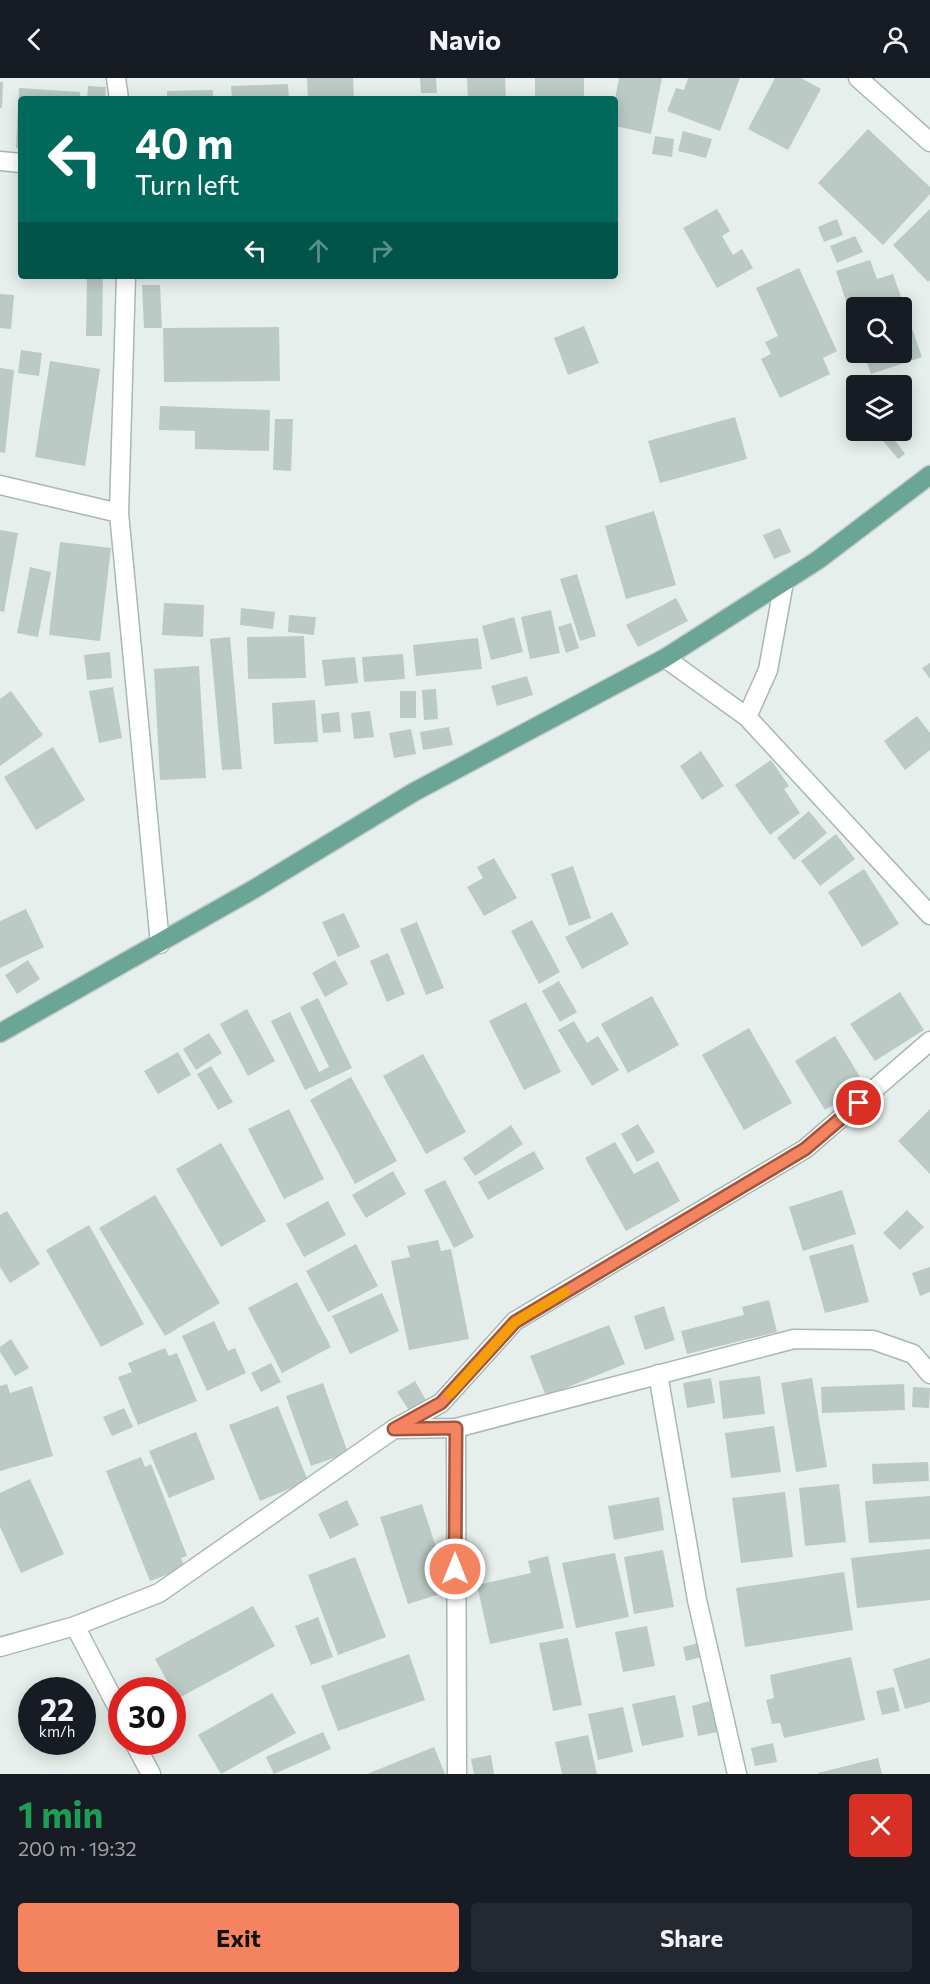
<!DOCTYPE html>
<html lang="en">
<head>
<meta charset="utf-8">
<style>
	body { margin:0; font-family:Commissioner,sans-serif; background:#242831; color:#f1f3f6; height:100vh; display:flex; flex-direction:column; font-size:22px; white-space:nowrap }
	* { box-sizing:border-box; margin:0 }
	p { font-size:20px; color:#9ea1a6 }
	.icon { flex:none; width:33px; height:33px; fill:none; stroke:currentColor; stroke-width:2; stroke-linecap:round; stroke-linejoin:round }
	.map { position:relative; height:1696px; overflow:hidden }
	.drawer { display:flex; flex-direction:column; background:#171b24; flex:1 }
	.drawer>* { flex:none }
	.banner { position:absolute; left:18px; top:18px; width:600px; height:183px; border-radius:6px; box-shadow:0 3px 15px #0003; background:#00695c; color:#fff; overflow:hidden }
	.controls { position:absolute; left:846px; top:219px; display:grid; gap:12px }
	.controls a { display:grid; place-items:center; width:66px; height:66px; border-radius:6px; background:#171b24; box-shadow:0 3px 15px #0003; font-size:30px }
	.speed { position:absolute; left:18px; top:1599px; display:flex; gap:12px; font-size:30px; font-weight:700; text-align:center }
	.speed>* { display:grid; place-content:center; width:78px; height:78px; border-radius:50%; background:#171b24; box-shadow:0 3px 15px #0003; line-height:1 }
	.speed small { font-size:15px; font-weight:400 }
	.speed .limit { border:9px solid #d22; background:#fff; color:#111 }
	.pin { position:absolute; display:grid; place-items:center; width:51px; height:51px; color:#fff; margin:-26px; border:3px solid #fff; border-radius:50%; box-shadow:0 2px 6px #0007 }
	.me { position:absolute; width:66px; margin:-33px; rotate:0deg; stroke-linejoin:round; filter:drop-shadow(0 0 4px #0008) }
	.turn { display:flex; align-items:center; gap:21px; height:126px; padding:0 18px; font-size:27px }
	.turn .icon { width:78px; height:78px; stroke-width:2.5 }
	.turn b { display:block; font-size:42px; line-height:51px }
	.lanes { display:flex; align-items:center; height:57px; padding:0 18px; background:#0003; justify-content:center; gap:30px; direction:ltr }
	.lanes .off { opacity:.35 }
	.round { display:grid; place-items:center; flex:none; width:63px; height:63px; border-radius:6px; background:#242831 }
	.overview { display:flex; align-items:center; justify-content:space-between; height:102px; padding:0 18px }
	h1 { font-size:36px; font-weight:700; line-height:45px; color:#1e9e55 }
	.button { display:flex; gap:12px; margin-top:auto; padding:12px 18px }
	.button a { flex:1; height:69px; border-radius:6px; background:#f4845f; color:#111; font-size:24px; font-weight:700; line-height:69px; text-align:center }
	.button a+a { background:#242831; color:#f1f3f6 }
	header { display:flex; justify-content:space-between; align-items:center; height:78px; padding:0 18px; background:#171b24; font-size:27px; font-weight:700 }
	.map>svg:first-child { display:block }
</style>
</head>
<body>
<header><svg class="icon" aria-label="back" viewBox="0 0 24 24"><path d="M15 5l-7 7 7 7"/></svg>Navio<svg class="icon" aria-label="person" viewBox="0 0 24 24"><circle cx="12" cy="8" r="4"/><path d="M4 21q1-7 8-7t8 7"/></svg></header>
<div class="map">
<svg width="930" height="1696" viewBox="0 0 930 1696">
	<rect width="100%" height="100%" fill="#e6efeb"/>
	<path fill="#bbcac4" d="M 307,0 L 353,0 L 354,21 L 308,21 Z
		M 420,0 L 436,0 L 437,15 L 421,15 Z
		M 467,0 L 505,0 L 506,21 L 468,21 Z
		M 535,0 L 584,0 L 584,21 L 535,21 Z
		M 619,0 L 662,0 L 651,56 L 615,48 L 615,21 Z
		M 688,0 L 740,0 L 720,53 L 667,33 L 676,10 L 684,12 Z
		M 775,0 L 801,0 L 821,11 L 788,72 L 748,51 Z
		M 0,4 L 3,4 L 2,30 L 0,30 Z
		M 288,6 L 289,21 L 232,21 L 231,8 Z
		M 88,8 L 106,9 L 105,21 L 87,21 Z
		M 19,10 L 80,14 L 80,21 L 21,21 L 21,70 L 16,70 Z
		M 213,12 L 213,21 L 167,21 L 167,13 Z
		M 868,51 L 930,109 L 930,116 L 883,167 L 818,105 Z
		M 683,53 L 712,61 L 706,80 L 678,73 Z
		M 655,58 L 674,61 L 672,79 L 652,76 Z
		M 717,131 L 730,153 L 722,158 L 733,177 L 742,171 L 753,190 L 717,210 L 683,150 Z
		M 930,131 L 930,202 L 928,204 L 893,167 Z
		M 837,141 L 843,157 L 824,164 L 818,149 Z
		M 855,158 L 863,174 L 837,185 L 830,168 Z
		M 870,182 L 877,201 L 893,196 L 922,279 L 871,296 L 863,274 L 902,274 L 902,230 L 856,230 L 856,253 L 836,193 Z
		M 799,190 L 837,273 L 823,280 L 830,296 L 780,320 L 761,281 L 771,276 L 765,264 L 778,258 L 756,210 Z
		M 87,198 L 103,198 L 102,258 L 86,258 Z
		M 142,207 L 160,207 L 162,250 L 144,250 Z
		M 0,216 L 14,217 L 11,251 L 0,250 Z
		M 584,248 L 599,285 L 568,297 L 554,260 Z
		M 279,249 L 280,303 L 164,304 L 163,250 Z
		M 21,272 L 42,275 L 39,298 L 18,295 Z
		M 50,283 L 100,291 L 85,388 L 35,379 Z
		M 0,290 L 14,292 L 5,375 L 0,374 Z
		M 160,328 L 270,332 L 269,373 L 195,371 L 195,353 L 159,352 Z
		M 735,339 L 747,381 L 660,405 L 648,363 Z
		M 275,341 L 293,341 L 291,393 L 273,392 Z
		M 888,353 L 905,376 L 898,381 L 880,359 Z
		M 654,433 L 676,507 L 626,521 L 605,448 Z
		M 780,450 L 791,474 L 774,481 L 763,457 Z
		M 0,452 L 18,455 L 4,534 L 0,533 Z
		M 60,464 L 111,470 L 100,563 L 49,557 Z
		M 30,489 L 51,494 L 38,559 L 17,555 Z
		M 577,496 L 596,558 L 580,563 L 560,501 Z
		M 676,520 L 688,543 L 638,569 L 626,547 Z
		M 164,525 L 204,527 L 203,559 L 162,557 Z
		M 241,530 L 275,534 L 273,551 L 240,547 Z
		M 551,532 L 560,575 L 530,581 L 521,539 Z
		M 289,537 L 316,539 L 314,557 L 288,554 Z
		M 514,539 L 523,574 L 491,582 L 482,548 Z
		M 571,545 L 579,570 L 566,575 L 558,549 Z
		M 304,558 L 306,600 L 248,601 L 247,559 Z
		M 230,559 L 242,691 L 222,692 L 210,561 Z
		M 478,560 L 482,591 L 416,598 L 413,567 Z
		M 110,574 L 112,600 L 87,602 L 84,577 Z
		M 403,576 L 405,601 L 364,604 L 362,579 Z
		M 355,579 L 358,605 L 325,608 L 322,582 Z
		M 930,585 L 930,601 L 922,590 Z
		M 199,588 L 206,700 L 160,702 L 154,591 Z
		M 527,598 L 533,617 L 497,628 L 491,608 Z
		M 113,609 L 122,660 L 99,665 L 89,613 Z
		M 436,611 L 438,641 L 424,642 L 422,612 Z
		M 11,613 L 43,657 L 0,688 L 0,621 Z
		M 400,613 L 416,613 L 416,640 L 400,640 Z
		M 315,622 L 318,664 L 274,666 L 272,625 Z
		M 370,633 L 374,659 L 354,661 L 351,635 Z
		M 339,634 L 341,654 L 323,655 L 321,636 Z
		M 917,638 L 930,655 L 930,672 L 905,692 L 884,663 Z
		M 449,649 L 453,667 L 423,672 L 420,654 Z
		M 411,651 L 416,676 L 394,680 L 389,655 Z
		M 53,669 L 85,722 L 36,752 L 4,699 Z
		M 701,673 L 724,708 L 702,722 L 680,688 Z
		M 771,682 L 789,708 L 784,711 L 800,735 L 770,757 L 735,707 Z
		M 809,733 L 827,755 L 794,782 L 777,760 Z
		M 836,756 L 855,781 L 820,808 L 801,783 Z
		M 494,780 L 517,820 L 484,838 L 467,809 L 483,800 L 477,789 Z
		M 573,788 L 591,840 L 569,848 L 551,796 Z
		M 864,791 L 899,846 L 862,869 L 828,814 Z
		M 26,831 L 44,869 L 0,890 L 0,843 Z
		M 612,834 L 629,866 L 582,891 L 565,859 Z
		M 344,835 L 360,869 L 338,879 L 322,844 Z
		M 532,842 L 560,894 L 539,906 L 511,853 Z
		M 417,844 L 444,910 L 426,917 L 400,851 Z
		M 388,875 L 405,916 L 387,924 L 370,883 Z
		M 28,882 L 40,901 L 17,916 L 5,897 Z
		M 335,882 L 348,906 L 325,919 L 312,895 Z
		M 559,903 L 577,934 L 560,944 L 542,913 Z
		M 900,914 L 924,952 L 875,983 L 850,946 Z
		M 652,918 L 679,967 L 628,995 L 601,946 Z
		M 318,920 L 352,990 L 305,1012 L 271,943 L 290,934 L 319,994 L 329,989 L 300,929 Z
		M 526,924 L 561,994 L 524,1012 L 489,943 Z
		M 247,931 L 275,983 L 248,998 L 220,946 Z
		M 574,943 L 587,965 L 598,958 L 619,992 L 592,1008 L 558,952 Z
		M 749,950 L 792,1025 L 744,1052 L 702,977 Z
		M 209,955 L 222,975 L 196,992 L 183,971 Z
		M 835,958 L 865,1007 L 825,1032 L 795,983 Z
		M 178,974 L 191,997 L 158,1016 L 144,993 Z
		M 423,976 L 466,1054 L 426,1076 L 383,998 Z
		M 211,988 L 233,1024 L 218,1032 L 197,996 Z
		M 351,999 L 397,1083 L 355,1106 L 310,1022 Z
		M 289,1031 L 324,1101 L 284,1121 L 248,1051 Z
		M 930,1031 L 930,1096 L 898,1063 Z
		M 638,1046 L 655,1074 L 637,1084 L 621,1056 Z
		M 511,1047 L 523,1066 L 475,1098 L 463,1080 Z
		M 615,1064 L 634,1096 L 658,1083 L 680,1123 L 626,1153 L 585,1080 Z
		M 221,1065 L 266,1143 L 221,1169 L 176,1091 Z
		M 534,1073 L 544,1091 L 488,1122 L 478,1104 Z
		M 393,1093 L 406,1116 L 366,1140 L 352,1117 Z
		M 445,1102 L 474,1159 L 454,1170 L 424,1112 Z
		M 842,1112 L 856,1156 L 803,1173 L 789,1129 Z
		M 155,1117 L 220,1225 L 165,1258 L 99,1150 Z
		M 328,1123 L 346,1157 L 304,1179 L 286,1146 Z
		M 907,1132 L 924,1149 L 900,1172 L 883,1155 Z
		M 7,1133 L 40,1186 L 10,1205 L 0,1189 L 0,1137 Z
		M 89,1147 L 144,1246 L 101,1269 L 46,1172 Z
		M 438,1162 L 441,1173 L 451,1171 L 469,1261 L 409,1272 L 391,1183 L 410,1179 L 407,1168 Z
		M 356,1166 L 378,1208 L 328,1234 L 306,1193 Z
		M 853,1166 L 869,1224 L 825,1235 L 809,1178 Z
		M 930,1189 L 930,1214 L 920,1218 L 912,1195 Z
		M 297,1204 L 331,1269 L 282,1295 L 248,1230 Z
		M 382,1215 L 399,1253 L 350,1276 L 332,1238 Z
		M 769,1222 L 777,1254 L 687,1276 L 681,1253 L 744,1237 L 742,1229 Z
		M 664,1228 L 675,1262 L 645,1272 L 634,1238 Z
		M 214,1243 L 228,1273 L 235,1270 L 246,1295 L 207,1313 L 182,1258 Z
		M 609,1247 L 625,1286 L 546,1318 L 530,1278 Z
		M 11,1261 L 29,1290 L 15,1298 L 0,1274 L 0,1269 Z
		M 165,1270 L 169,1278 L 177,1275 L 197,1323 L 138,1347 L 118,1299 L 132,1294 L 128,1285 Z
		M 271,1285 L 281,1304 L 261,1314 L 251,1295 Z
		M 760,1298 L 765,1336 L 723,1341 L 719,1303 Z
		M 711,1300 L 715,1325 L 687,1330 L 683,1305 Z
		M 812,1300 L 827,1389 L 796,1394 L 781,1305 Z
		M 415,1303 L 427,1324 L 410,1334 L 397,1314 Z
		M 323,1305 L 348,1375 L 311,1388 L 286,1318 Z
		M 7,1306 L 10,1315 L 32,1308 L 53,1378 L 0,1393 L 0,1308 Z
		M 904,1306 L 905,1332 L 822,1335 L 821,1309 Z
		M 913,1309 L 930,1310 L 929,1330 L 912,1329 Z
		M 278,1328 L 308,1403 L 260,1423 L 229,1347 Z
		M 124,1330 L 133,1349 L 112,1358 L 103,1339 Z
		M 774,1348 L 781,1394 L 731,1400 L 725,1355 Z
		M 196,1354 L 215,1401 L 169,1420 L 149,1373 Z
		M 141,1379 L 145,1389 L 151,1386 L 187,1478 L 181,1480 L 185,1490 L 150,1503 L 106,1393 Z
		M 928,1384 L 929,1403 L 873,1406 L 872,1386 Z
		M 30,1401 L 64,1476 L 21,1495 L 0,1449 L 0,1415 Z
		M 839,1406 L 846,1464 L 805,1468 L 799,1410 Z
		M 785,1414 L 793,1479 L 741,1485 L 732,1420 Z
		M 930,1418 L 930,1461 L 869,1465 L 865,1423 Z
		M 659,1419 L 664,1452 L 614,1462 L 608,1428 Z
		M 347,1422 L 359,1447 L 330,1461 L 318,1436 Z
		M 422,1426 L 450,1513 L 408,1526 L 380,1439 Z
		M 930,1471 L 930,1522 L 857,1530 L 851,1480 Z
		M 663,1472 L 674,1529 L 634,1536 L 624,1479 Z
		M 615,1475 L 629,1539 L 576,1550 L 562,1485 Z
		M 548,1478 L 564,1550 L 490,1566 L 477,1507 L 531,1495 L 528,1483 Z
		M 355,1479 L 386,1559 L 338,1577 L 308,1497 Z
		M 844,1494 L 853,1552 L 745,1569 L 736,1510 Z
		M 253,1528 L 275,1568 L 177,1621 L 155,1581 Z
		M 318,1539 L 333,1579 L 311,1587 L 295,1548 Z
		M 647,1548 L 655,1588 L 623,1594 L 615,1554 Z
		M 568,1560 L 582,1627 L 553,1633 L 539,1565 Z
		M 698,1565 L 701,1579 L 686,1583 L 683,1569 Z
		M 409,1576 L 425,1622 L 338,1653 L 321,1608 Z
		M 851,1579 L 865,1642 L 784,1660 L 780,1645 L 772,1646 L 766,1622 L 774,1620 L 770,1597 Z
		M 930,1580 L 930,1624 L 905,1631 L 893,1591 Z
		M 894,1609 L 900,1633 L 882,1637 L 876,1613 Z
		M 272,1615 L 296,1655 L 221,1696 L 198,1657 Z
		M 675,1617 L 684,1659 L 642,1668 L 632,1626 Z
		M 710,1623 L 717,1654 L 698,1658 L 692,1628 Z
		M 623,1629 L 633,1674 L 598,1682 L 588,1636 Z
		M 323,1654 L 331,1671 L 274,1696 L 266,1679 Z
		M 588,1657 L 597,1696 L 562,1696 L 555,1664 Z
		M 773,1665 L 777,1684 L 755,1688 L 751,1670 Z
		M 434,1669 L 445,1696 L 367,1696 Z
		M 491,1677 L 494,1696 L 474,1696 L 471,1681 Z
		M 878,1680 L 882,1696 L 818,1696 L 818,1695 Z"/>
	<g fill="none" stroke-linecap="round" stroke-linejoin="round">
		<defs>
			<path id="minor" d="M 116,0 L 119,21
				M 858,0 L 930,64
				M 0,83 L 21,85
				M 126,198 L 119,435 L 160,866
				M 0,407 L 119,435
				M 665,580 L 747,639 L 930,837
				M 747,639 L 768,592 L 784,504
				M 658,1296 L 697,1522 L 737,1696
				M 456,1350 L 457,1696
				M 399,1351 L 456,1350 L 794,1261 L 873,1262 L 913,1276 L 930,1296
				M 75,1548 L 122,1638
				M 0,1569 L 75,1548 L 159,1515 L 394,1351 L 441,1325 L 515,1243 L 805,1071 L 930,963
				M 134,1664 L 151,1696"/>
			<path id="major" d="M 0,955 L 254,811 L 414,714 L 665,580 L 818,482 L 930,397"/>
		</defs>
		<use href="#minor" stroke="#a8b8b2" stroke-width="21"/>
		<use href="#major" stroke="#c2cac8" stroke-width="21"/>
		<use href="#minor" stroke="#fff" stroke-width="18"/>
		<use href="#major" stroke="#6aa596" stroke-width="18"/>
	</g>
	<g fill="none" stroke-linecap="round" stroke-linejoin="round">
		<defs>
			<path id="route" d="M 455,1491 L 456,1350 L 394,1351 L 441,1325 L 515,1244 L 805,1071 L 859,1025"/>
		</defs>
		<use href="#route" stroke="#9f563e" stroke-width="15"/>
		<use href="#route" stroke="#f4845f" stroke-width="10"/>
		<path stroke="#f59e0b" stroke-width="10" d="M 450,1316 L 515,1244 L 565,1214"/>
	</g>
</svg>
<div class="controls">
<a><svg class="icon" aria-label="search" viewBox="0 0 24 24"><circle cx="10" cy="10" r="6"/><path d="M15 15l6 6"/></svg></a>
<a><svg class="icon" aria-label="layers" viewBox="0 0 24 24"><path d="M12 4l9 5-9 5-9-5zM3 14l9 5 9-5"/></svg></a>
</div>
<div class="speed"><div>22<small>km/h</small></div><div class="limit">30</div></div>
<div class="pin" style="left:859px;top:1025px;background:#d93025"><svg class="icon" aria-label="arrive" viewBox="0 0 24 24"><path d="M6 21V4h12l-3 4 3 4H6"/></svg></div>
<svg class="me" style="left:455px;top:1491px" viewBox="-20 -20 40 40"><circle r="17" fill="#f4845f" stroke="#fff" stroke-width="3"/><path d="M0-11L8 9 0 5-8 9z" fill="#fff"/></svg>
<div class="banner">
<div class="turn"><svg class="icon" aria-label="left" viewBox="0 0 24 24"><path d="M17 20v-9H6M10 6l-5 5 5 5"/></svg><div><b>40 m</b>Turn left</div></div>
<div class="lanes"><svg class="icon" aria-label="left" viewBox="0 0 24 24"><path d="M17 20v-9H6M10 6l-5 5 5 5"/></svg><svg class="icon off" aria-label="ahead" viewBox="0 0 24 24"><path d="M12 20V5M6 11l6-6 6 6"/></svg><svg class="icon off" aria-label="right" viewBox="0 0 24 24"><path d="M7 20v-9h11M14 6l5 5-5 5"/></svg></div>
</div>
</div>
<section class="drawer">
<div class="overview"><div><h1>1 min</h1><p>200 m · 19:32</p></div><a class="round" style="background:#d93025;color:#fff"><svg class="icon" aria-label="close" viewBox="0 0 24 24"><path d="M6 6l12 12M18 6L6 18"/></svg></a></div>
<div class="button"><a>Exit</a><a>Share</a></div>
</section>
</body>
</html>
